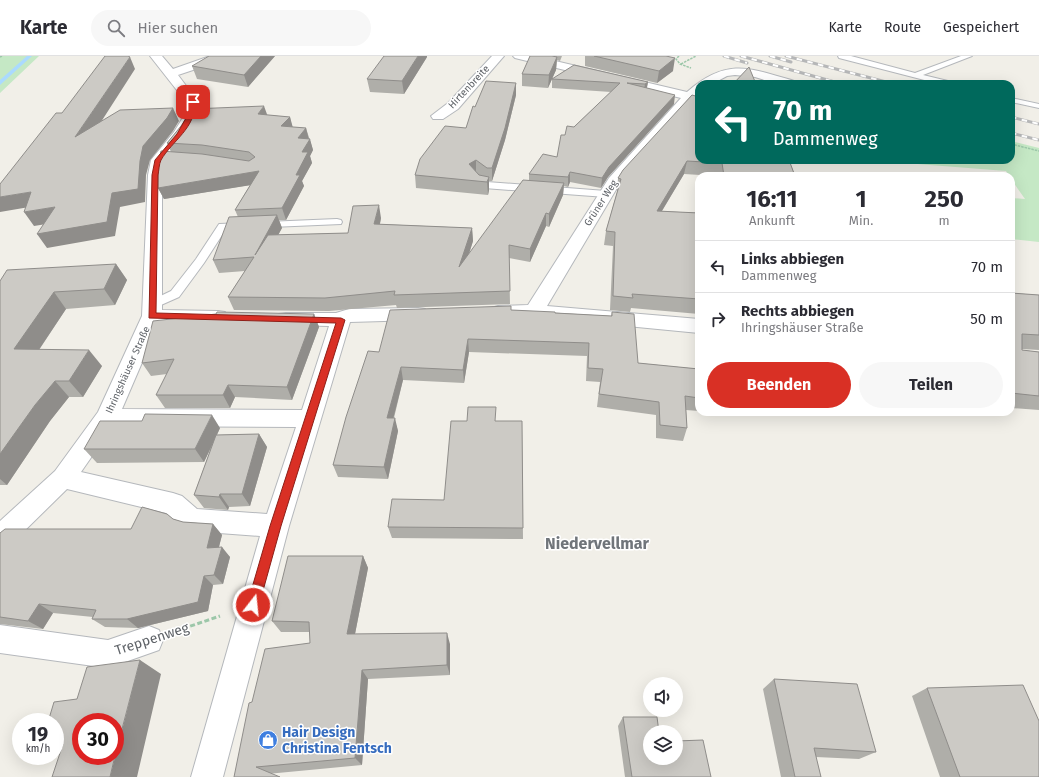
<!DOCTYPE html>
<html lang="de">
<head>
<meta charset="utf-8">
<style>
	body { margin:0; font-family:"Fira Sans",sans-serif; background:#f7f7f7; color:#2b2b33; height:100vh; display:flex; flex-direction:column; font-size:15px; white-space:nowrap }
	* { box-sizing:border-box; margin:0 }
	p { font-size:13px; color:#7c7c81 }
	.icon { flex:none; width:22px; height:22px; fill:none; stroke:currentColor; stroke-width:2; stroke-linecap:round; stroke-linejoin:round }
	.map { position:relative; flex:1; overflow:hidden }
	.sheet { position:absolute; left:695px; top:116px; width:320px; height:244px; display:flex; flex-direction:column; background:#fff; border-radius:12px; box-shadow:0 4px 16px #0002 }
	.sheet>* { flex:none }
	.guide { position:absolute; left:695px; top:24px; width:320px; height:84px; border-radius:12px; box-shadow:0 4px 16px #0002; background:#00695c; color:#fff; overflow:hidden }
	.buttons { position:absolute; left:643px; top:621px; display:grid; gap:8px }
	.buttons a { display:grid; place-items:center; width:40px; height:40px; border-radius:50%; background:#fff; box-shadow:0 4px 16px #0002; font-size:20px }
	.speed { position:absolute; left:12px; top:657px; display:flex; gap:8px; font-size:20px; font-weight:700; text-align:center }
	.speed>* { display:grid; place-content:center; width:52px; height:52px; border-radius:50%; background:#fff; box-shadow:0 4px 16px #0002; line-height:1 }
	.speed small { font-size:10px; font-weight:400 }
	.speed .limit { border:6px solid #d22; background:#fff; color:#111 }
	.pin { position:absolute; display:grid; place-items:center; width:34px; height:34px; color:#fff; margin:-17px; border-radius:8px; box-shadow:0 2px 6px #0006 }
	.me { position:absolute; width:44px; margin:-22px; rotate:16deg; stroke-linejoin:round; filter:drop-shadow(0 0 3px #0008) }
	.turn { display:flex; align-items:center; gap:14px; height:84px; padding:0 12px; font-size:18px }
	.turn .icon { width:52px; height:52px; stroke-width:2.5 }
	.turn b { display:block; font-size:28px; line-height:34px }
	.eta { display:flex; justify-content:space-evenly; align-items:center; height:68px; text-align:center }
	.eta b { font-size:24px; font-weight:700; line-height:28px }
	.button { display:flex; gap:8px; margin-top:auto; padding:8px 12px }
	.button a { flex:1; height:46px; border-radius:24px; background:#d93025; color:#fff; font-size:16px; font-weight:700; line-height:46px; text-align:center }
	.button a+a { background:#f7f7f7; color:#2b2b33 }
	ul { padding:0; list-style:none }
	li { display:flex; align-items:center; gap:12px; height:52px; padding:0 12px; border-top:1px solid #e1e1e2 }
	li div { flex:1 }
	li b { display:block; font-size:15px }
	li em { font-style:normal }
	header { display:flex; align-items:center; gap:24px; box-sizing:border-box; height:56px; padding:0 20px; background:#fff; border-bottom:1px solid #e1e1e2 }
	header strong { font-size:19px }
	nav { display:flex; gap:22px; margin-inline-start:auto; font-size:14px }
	.search { width:280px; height:36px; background:#f7f7f7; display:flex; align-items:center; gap:10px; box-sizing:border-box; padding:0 14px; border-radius:22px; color:#7c7c81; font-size:15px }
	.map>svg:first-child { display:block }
</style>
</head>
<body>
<header>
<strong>Karte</strong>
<div class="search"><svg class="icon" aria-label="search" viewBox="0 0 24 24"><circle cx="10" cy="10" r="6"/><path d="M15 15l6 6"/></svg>Hier suchen</div>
<nav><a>Karte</a><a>Route</a><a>Gespeichert</a></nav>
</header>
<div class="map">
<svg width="1039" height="721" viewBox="0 0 1039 721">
	<rect width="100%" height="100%" fill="#f1efe8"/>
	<path fill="#c5e8c5" d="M 0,0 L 39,0 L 0,37 Z
		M 1011,85 L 1039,92 L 1039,186 L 1011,183 L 1011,142 L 1025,143 L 1011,123 L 1011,120 L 1009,120 L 1006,115 L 867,104 L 1011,104 L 1011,94 L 1014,94 L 1011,93 Z"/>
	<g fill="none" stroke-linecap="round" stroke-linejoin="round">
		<path fill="#aadaff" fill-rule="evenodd" d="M 27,0 L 32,0 L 0,29 L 0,24 Z"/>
		<defs>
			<path id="service" d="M 838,0 L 851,0 L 915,17 L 961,0 L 972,0 L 923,19 L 952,26 L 953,28 L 940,28 L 839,2 Z
				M 184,37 L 190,37 L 197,46 L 196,57 L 193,57 L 189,55 L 189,46 L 183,39 Z
				M 1011,42 L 1039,48 L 1039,52 L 1011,46 Z
				M 476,118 L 479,119 L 487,126 L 606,135 L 611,138 L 606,141 L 484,132 L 481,131 L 471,121 Z
				M 337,163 L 341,164 L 342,166 L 341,168 L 226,173 L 204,207 L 179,241 L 152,253 L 148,252 L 146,249 L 148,246 L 171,235 L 196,203 L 219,168 Z"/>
			<path id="minor" d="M 150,0 L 162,0 L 173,13 L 210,0 L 225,0 L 211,8 L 178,19 L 193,39 L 191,42 L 183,42 Z
				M 492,0 L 504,0 L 458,53 L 443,63 L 433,63 L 431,60 L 448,47 Z
				M 513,0 L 534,0 L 687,36 C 726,2 748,11 794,25 L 796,28 L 777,28 L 755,21 L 735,19 L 727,20 L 712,28 L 699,28 L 699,39 L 620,127 L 547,250 L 699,263 L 699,277 L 534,261 L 498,262 L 491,260 L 489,256 L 491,252 L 498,250 L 528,249 L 609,122 L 681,42 L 519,3 L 515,2 Z
				M 187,62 L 192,63 L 194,66 L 185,81 L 165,105 L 162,119 L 162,254 L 218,255 L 225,256 L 228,261 L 225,266 L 218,267 L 159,267 L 122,353 L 302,354 L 329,270 L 286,269 L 279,268 L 276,263 L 279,258 L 286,257 L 336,257 L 349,253 L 418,252 L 425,253 L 427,258 L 425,263 L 418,264 L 350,266 L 289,470 L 223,721 L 191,721 L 260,480 L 192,475 L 183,472 L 166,457 L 67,433 L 9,490 L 0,494 L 0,465 L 55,415 L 98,356 L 142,260 L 148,119 L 151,104 L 174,76 L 182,63 ZM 113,370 L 296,371 L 267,458 L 197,453 L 182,440 L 173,437 L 81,416 Z
				M 0,569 L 108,584 L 149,570 L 159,574 L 163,584 L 159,594 L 108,612 L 0,597 Z"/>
		</defs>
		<use href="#service" stroke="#b5b8bc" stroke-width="2"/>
		<use href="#minor" stroke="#b5b8bc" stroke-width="2"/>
		<path stroke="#9cc7a9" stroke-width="1.5" stroke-dasharray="2.5 1" stroke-linecap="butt" d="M 679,0 L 676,3 L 680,8 L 691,12
			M 0,1 L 2,0
			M 681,8 L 696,0
			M 1011,88 L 1039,95"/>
		<path stroke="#9cc7a9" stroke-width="3" stroke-dasharray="5 2.5" stroke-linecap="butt" d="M 176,575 L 220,560"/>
		<use href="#service" fill="#fff" fill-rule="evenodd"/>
		<use href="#minor" fill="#fff" fill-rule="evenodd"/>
		<defs>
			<path id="rail" d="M 724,0 L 747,7
				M 741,0 L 842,28
				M 770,0 L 791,6
				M 786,0 L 894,28
				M 1011,61 L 1039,68
				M 1011,77 L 1039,84"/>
		</defs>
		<use href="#rail" stroke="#b6b7b8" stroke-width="3"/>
		<use href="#rail" stroke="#fff" stroke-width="2" stroke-dasharray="5.5" stroke-linecap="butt"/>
	</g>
	<path fill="#afaea9" d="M 275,0 L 248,31 L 197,23 L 192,10 Z
		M 530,0 L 562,0 L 560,5 L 557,4 L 556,14 L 552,23 L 648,26 L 647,32 L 674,48 L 608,121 L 601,132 L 570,126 L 568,131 L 564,130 L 563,139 L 549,171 L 546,170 L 530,206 L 509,202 L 510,248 L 397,252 L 396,249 L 329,255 L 234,254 L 228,241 L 245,215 L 219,217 L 213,204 L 238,161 L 235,154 L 250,129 L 164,143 L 158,132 L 171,96 L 167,87 L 181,70 L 267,59 L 290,61 L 292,71 L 306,72 L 313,94 L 310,100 L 312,107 L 302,125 L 304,130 L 286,164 L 279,164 L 282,172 L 278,179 L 348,177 L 381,162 L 380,168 L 472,172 L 473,185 L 469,198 L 529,124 L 529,118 L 557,101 L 565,79 L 611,36 L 552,32 L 552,23 L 548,32 L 522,30 L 522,18 Z
		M 585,0 L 666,0 L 673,15 L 657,27 L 585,10 Z
		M 427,1 L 404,38 L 370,36 L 367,23 Z
		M 516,27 L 516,39 L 505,84 L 492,125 L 489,125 L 489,134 L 488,139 L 416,132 L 415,119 L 466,72 L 475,51 Z
		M 692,39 L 699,104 L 789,104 L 795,120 L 717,120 L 684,118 L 662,155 L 699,157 L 699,258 L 631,252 L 630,256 L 610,254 L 613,190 L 604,189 L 606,175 L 617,136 L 618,122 Z
		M 116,208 L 127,224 L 115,249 L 66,253 L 39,294 L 102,310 L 83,341 L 69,341 L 50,365 L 7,429 L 0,429 L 0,225 Z
		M 1011,237 L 1039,239 L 1039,294 L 1022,293 L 1022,294 L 1039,296 L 1039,354 L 1011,352 Z
		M 511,254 L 611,260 L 612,256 L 638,307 L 699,313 L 699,355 L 686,354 L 687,372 L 683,385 L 656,382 L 656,359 L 597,351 L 600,326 L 586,325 L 587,300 L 469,296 L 464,327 L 403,324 L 394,362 L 398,375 L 388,423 L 338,421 L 333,409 L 379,296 Z
		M 216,258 L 314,258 L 319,271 L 292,344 L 235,341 L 230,352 L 165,352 L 156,339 L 167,318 L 151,320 L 142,307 Z
		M 704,356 L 729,356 L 728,359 Z
		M 496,365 L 522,365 L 523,483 L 392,482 L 388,471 L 444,444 Z
		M 220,372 L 217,379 L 259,378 L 267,391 L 250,450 L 229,451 L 228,454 L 204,452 L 194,439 L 211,392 L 204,406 L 97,407 L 84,393 Z
		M 173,463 L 183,466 L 213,468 L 222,479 L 219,491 L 230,501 L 223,528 L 213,529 L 208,555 L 138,572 L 105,571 L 92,563 L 93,561 L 53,557 L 43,573 L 0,568 L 0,477 L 131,473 Z
		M 363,500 L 368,512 L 355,578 L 450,588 L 450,619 L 368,623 L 362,709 L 234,721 L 252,646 L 310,587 L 310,576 L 281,576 L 272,565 Z
		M 161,618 L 60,697 L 55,696 L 55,666 L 77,643 Z
		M 774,623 L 876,696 L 859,703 L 816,701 L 821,721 L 781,721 L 763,633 Z
		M 927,632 L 1039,721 L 940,721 L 912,640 Z
		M 623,661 L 650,702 L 711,721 L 625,721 L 618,670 Z"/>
	<path fill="#8f8d8a" d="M 261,0 L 275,0 L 248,31 L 244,19 Z
		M 418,0 L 427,0 L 427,1 L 404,38 L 402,25 Z
		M 130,1 L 135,13 L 83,94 L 75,81 Z
		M 557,1 L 556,14 L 548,32 L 549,19 Z
		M 675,2 L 673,15 L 657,27 L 659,15 Z
		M 648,26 L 646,35 L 643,38 L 645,28 Z
		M 516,27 L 516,39 L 505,84 L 492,125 L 492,112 Z
		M 675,39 L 674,48 L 608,121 L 601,132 L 602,122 L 609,111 Z
		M 264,50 L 268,61 L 258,58 Z
		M 173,52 L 179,65 L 173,75 L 150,104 L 146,119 L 145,146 L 120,151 L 115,180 L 47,192 L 37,178 L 112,137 L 143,90 Z
		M 290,61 L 293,72 L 281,70 Z
		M 306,72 L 309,84 L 298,82 Z
		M 310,83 L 313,94 L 310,100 L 312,107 L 302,125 L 304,130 L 286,164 L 282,152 L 296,119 L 302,96 Z
		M 476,104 L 476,117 L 469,108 Z
		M 687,105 L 684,118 L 654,168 L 657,155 Z
		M 259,115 L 263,127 L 164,143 L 158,132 Z
		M 570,116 L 570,126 L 568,131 L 568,121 Z
		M 489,121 L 489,134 L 488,139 L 487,126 Z
		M 564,127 L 563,139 L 549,171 L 549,158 Z
		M 31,136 L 41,149 L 0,156 L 0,141 Z
		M 379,149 L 381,162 L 377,181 L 374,168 Z
		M 55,151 L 65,165 L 34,170 L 24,156 Z
		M 546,157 L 546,170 L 530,206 L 530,193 Z
		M 277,159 L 282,172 L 260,212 L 255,199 Z
		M 472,172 L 473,185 L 460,225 L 459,211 Z
		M 116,208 L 127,224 L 115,249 L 104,233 Z
		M 54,236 L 66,253 L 28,310 L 14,293 Z
		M 314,258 L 319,271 L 292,344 L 287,331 Z
		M 468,283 L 469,296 L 464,327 L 463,314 Z
		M 89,294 L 102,310 L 83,341 L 69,325 Z
		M 401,311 L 403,324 L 390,375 L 387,362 Z
		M 55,325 L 69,341 L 50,365 L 7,429 L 0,423 L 0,398 L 35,349 Z
		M 228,329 L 235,341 L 230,352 L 223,339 Z
		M 212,359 L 220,372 L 204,406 L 195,393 Z
		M 395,362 L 398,375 L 388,423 L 384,411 Z
		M 259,378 L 267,391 L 250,450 L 242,438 Z
		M 220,438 L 229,451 L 228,454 L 219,441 Z
		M 213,468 L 222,479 L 216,502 L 207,492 Z
		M 222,491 L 230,501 L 223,528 L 214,519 Z
		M 363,500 L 368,512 L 353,588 L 347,578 Z
		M 204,520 L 213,529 L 208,555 L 138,572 L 127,563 Z
		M 39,548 L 53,557 L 43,573 L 28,565 Z
		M 447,577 L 450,588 L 450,619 L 447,609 Z
		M 140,604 L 161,618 L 137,721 L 110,721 Z
		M 362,614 L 368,623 L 362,709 L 355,702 Z"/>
	<path fill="#cccac5" stroke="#8f8d8a" d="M 105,0 L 128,0 L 130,1 L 75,81 L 120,54 L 173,52 L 167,62 L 143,90 L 140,105 L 138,133 L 112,137 L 107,166 L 37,178 L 55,151 L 24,156 L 31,136 L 0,141 L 0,128 L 56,57 L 62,57 Z
		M 209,0 L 261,0 L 244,19 L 192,10 Z
		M 384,0 L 418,0 L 402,25 L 367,23 Z
		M 530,0 L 552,0 L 557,1 L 549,19 L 522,18 Z
		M 594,0 L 666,0 L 675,2 L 659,15 Z
		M 574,9 L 648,26 L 645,28 L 627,27 L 675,39 L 609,111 L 602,122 L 570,116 L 568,121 L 529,118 L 543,98 L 557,101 L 561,79 L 565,79 L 567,70 L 574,71 L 620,27 L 552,23 Z
		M 749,11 L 756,28 L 733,28 Z
		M 486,25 L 516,27 L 505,72 L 492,112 L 487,112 L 476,104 L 469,108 L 479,119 L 489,121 L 487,126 L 415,119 L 420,103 L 445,70 L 466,72 L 473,50 L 475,51 Z
		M 692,39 L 699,41 L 699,104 L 789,104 L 795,120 L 724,120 L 722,107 L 687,105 L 657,155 L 699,157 L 699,243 L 632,238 L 633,242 L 613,240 L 615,176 L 606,175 L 621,123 L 618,122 L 623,114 Z
		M 264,50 L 258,58 L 290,61 L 281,70 L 306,72 L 298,82 L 310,83 L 302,96 L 308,96 L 296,119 L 300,119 L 282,152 L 235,154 L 259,115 L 158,132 L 158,108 L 161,95 L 202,98 L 249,105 L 255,101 L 249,96 L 202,89 L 167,87 L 181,70 L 192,53 Z
		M 523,124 L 564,127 L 549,158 L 546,157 L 530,193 L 509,189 L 510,235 L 394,239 L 395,235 L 325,242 L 228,241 L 254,201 L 213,204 L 229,161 L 277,159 L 255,199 L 268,179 L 348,177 L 353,150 L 379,149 L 374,168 L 472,172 L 459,211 Z
		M 116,208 L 104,233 L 54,236 L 14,293 L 89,294 L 69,325 L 55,325 L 35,349 L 0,398 L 0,225 L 7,214 Z
		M 1011,237 L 1039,239 L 1039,279 L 1022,278 L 1022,294 L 1039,296 L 1039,340 L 1011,337 Z
		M 511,250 L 511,254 L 555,256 L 555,257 L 612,260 L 612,256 L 634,258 L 638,307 L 699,313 L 699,342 L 685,340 L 687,372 L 660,369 L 659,346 L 599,338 L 603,313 L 588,312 L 589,287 L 468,283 L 463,314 L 401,311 L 387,362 L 395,362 L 384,411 L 333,409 L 346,361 L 368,295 L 379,296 L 390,254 Z
		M 217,256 L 314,258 L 287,331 L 228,329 L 223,339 L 156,339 L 174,303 L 142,307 L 153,265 L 216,258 Z
		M 468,351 L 496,351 L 495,365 L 522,365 L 523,472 L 388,471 L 392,443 L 444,444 L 451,365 L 467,365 Z
		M 145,358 L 212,359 L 195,393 L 84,393 L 100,365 L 142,365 Z
		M 259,378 L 242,438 L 220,438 L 219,441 L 194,439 L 216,379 Z
		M 142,451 L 167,458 L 173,463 L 183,466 L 213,468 L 207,492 L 222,491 L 214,519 L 204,520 L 198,546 L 127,563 L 92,563 L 96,554 L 39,548 L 28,565 L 0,561 L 0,477 L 5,473 L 131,473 Z
		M 288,500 L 363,500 L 347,578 L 447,577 L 447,609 L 362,614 L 355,702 L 256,711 L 280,721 L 234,721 L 249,647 L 252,646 L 265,593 L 310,587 L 309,566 L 272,565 Z
		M 140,604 L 115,700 L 115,666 L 81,666 L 81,700 L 115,700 L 110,721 L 52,721 L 63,688 L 55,689 L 55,666 L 48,666 L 54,646 L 77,643 L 87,611 Z
		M 774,623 L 857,628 L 876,696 L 814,692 L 821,721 L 795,721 Z
		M 1023,629 L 1039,665 L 1039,721 L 960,721 L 927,632 Z
		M 623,661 L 657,661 L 659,676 L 650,676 L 650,702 L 676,702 L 676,685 L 703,684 L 711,721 L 632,721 Z"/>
	<path fill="#d93025" stroke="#8d1f18" d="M 193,44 L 195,46 C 196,72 172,85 161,104 C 159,108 159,114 158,119 L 156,257 L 341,262 L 345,264 L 281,470 L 259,549 L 257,553 L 253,555 L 249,553 L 247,549 L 270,470 L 336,267 L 149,262 L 152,119 L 155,104 L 177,78 L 190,55 L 190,46 Z"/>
	<defs>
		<symbol id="shop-disc" viewBox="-11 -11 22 22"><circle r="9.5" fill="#3f7fe0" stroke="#fff"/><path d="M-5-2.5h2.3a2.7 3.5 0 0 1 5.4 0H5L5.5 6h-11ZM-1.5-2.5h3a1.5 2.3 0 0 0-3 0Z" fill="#fff"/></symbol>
	</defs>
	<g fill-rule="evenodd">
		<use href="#shop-disc" x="257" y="673" width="22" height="22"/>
	</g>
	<g text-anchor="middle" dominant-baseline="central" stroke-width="3" stroke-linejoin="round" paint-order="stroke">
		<g font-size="10" fill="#5f6368" stroke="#fff">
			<text transform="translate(469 31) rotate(-47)">Hirtenbreite</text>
			<text transform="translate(601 147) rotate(-57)">Grüner Weg</text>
			<text transform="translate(128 314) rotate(-66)">Ihringshäuser Straße</text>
		</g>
		<g font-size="14" fill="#5f6368" stroke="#fff">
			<text transform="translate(152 583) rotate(-18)">Treppenweg</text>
		</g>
		<g font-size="14" font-weight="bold" fill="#366cbe" stroke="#fff" text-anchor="start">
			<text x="282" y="676">Hair Design<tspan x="282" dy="16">Christina Fentsch</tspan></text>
		</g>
		<g font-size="16" font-weight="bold" fill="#70757a" stroke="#fff">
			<text x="597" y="487">Niedervellmar</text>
		</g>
	</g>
</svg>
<div class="buttons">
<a><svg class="icon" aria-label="sound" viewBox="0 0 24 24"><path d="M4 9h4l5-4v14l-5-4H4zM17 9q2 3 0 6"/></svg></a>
<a><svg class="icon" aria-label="layers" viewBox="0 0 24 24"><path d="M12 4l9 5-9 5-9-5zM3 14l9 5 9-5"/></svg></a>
</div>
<div class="speed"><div>19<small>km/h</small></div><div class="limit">30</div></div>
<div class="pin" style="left:193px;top:46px;background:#d93025"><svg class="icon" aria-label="arrive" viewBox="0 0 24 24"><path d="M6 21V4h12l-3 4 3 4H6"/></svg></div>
<svg class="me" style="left:253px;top:549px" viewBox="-20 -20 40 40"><circle r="17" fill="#d93025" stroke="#fff" stroke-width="3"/><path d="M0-11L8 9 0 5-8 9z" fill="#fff"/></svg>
<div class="guide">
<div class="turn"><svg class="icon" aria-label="left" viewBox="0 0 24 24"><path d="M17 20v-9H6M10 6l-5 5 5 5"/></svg><div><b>70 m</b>Dammenweg</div></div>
</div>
<section class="sheet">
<div class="eta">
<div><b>16:11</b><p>Ankunft</p></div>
<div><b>1</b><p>Min.</p></div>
<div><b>250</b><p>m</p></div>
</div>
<ul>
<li><svg class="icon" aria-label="left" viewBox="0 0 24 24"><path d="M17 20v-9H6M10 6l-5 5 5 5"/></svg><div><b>Links abbiegen</b><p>Dammenweg</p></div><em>70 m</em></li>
<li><svg class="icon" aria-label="right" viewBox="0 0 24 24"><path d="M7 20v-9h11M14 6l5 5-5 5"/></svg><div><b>Rechts abbiegen</b><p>Ihringshäuser Straße</p></div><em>50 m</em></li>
</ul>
<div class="button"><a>Beenden</a><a>Teilen</a></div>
</section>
</div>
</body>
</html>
